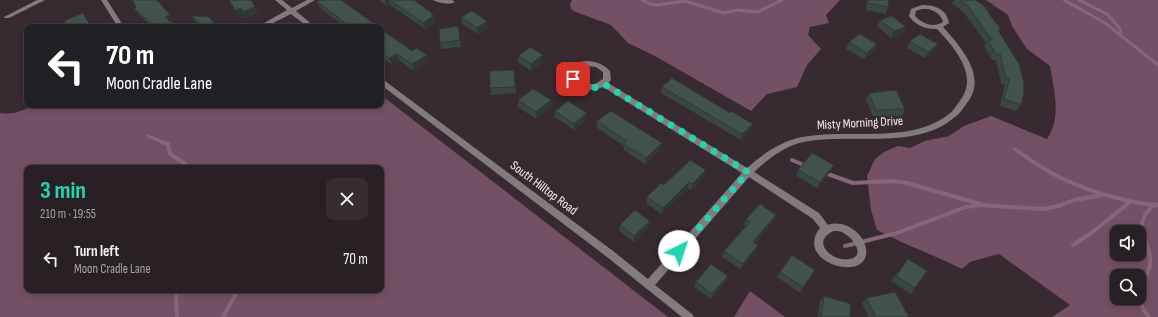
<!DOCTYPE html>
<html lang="en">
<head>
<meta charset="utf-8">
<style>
	body { margin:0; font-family:"Sofia Sans Condensed",sans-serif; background:#352d32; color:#f1f3f6; height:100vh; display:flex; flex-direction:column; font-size:15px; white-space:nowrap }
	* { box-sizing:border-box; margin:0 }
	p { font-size:13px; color:#a5a3a7 }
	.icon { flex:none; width:22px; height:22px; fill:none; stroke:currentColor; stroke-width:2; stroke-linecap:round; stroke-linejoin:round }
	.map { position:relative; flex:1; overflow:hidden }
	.sheet { position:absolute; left:24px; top:165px; width:360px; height:128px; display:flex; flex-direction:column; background:#292025; border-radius:8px; box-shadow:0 2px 6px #0003,0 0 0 1px #453e42 }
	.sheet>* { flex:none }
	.banner { position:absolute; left:24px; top:24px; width:360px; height:84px; border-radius:8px; box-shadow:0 2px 6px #0003,0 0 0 1px #453e42; background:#202124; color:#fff; overflow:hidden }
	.controls { position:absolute; left:1110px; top:225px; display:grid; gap:8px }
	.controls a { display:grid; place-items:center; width:36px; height:36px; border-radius:8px; background:#292025; box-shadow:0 2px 6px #0003,0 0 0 1px #453e42; font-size:20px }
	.pin { position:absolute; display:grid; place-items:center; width:34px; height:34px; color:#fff; margin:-17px; border-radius:8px; box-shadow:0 2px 6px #0006 }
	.me { position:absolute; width:44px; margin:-22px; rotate:41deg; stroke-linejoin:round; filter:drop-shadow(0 0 3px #0008) }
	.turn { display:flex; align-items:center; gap:14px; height:84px; padding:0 16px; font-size:18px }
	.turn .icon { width:52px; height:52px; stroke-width:2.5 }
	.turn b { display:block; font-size:28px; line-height:34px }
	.round { display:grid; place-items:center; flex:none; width:42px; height:42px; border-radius:8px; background:#352d32 }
	.overview { display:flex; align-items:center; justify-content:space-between; height:68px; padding:0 16px }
	h1 { font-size:24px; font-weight:700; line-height:30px; color:#21d5af }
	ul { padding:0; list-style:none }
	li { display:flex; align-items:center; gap:12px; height:52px; padding:0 16px }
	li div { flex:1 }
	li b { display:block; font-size:15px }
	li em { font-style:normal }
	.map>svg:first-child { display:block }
</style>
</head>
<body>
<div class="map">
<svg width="1158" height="317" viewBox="0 0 1158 317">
	<rect width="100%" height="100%" fill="#372b31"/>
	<path fill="#735063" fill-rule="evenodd" d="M 572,0 L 840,0 L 826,15 L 829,23 L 810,27 L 808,35 L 821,49 L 807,65 L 797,87 L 767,94 L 751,111 L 655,56 L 628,43 L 611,25 L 576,12 L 571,9 L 570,4 Z
		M 986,0 L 1158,0 L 1158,317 L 1052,317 L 1070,305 L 999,254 L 970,262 L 962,269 C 934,255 905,245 877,230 L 871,210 L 867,176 L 875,159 L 884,152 L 898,146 L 910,148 L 925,141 L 949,136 L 964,126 L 991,116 L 1047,139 C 1062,117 1054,91 1050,66 L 1027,49 L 1012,26 L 1008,15 ZM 1117,232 L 1139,232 L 1139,254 L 1117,254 ZM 1117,276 L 1139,276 L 1139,298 L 1117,298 Z
		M 381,95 L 668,317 L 0,317 L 0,113 C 16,115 20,111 34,105 L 381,105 ZM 27,168 L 381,168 L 381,290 L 27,290 Z
		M 750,291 L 785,317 L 734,317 Z"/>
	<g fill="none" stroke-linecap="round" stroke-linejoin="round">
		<path stroke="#886578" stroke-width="3" d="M 642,0 L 650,4 L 657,5 L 685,1 L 724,13 L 737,10 L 758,12 L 782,0
			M 1064,0 L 1105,23 L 1158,65
			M 1079,0 L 1107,14 L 1121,30 L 1119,35
			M 148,136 L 165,143"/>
		<path stroke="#886578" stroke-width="4" d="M 162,142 L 168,144 L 170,154 L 186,164 L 188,168
			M 1015,149 C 1048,174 1076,187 1116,198 C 1130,201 1143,205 1158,205
			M 792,160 L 806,166
			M 825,173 L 853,183 L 892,181 L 907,183 L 980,204
			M 1073,245 L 1090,234 L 1130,202
			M 845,246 L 897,233 L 966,207 L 981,205 L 1043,209 L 1059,206 L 1074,200 L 1103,195
			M 1139,288 C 1143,281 1149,274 1150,265 C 1153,240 1128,227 1154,205
			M 1139,298 L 1144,311 L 1149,317
			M 177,317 L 176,297 L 179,290
			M 223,317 L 238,290"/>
		<path fill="#817b7e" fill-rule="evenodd" d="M 37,0 L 45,0 L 9,18 L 5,18 L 4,17 Z
			M 101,0 L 107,0 L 124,27 L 118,27 Z
			M 275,0 L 282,0 L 292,8 L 307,0 L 315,0 L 296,11 L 315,27 L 308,27 L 291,14 L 265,27 L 257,27 L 287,10 Z
			M 433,0 L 452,0 L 455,2 C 450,5 438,3 433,0 Z
			M 922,5 C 935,5 947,9 949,23 L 943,27 C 961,47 988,77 967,103 C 963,108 960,114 955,117 C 915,152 847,131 799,143 C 782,148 767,160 754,172 L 819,213 L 828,225 C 843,219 863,232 866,248 C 872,285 792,263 820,228 L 813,219 L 749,177 L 655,285 L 692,314 L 694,317 L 682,317 L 607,257 L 381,85 L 381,78 L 613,251 L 648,279 L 742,173 L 603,87 C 590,93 562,91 570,70 C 573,68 576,65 578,63 C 588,58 603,63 610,71 L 611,80 L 608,83 L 747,168 C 763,154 781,141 802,137 C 848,128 910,145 949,114 C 953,111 956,106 959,102 C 980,77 955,48 937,29 C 925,29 916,26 909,16 L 911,9 ZM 928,9 C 935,11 941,14 943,22 C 933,28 923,24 915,16 L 916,11 L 922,9 ZM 586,66 L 596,67 L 603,72 L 603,79 L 595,84 L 581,84 L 576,78 L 576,73 L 583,67 ZM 834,231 C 838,231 842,231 845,234 C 853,238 866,256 850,259 C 833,263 809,241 834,231 Z"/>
	</g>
	<path fill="#394742" d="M 229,0 L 251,0 L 258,13 L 246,18 L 244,14 L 239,16 Z
		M 379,0 L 414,0 L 432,13 L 433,15 L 434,16 L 436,22 L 425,29 L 390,5 L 387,6 Z
		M 867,0 L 889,0 L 888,7 L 886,14 L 866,10 Z
		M 954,0 L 976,0 L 1001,30 L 999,33 L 1021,105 L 1016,111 L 1000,106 L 1005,85 L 1001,84 L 996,60 L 992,60 L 984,46 L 986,43 L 964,13 L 952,3 Z
		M 317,2 L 379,27 L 345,27 L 320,8 Z
		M 134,8 L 170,15 L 174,21 L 171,23 L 176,27 L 152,27 L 138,14 Z
		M 192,16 L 217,27 L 201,27 L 196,22 Z
		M 461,17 L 488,27 L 478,34 L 462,24 Z
		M 880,20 L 903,33 L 891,38 L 877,26 Z
		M 381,29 L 412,51 L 428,61 L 413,71 L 399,60 L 391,64 L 383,58 L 381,54 Z
		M 459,33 L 461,47 L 441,49 L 440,43 Z
		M 910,41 L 938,44 L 935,50 L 925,58 L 907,48 Z
		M 849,42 L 877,44 L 874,51 L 864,59 L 846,49 Z
		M 543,55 L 543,62 L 531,71 L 518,62 L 518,56 Z
		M 514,70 L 516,93 L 491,95 L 490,88 Z
		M 662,87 L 730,113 L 753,124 L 751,130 L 741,140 L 661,93 Z
		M 869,93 L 905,109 L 902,116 L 873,116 L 866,99 Z
		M 518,100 L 552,107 L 536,119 L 518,107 Z
		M 555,111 L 586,120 L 574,130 L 555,117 Z
		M 597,121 L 661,149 L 645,164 L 624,150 L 624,146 L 597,128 Z
		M 798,170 L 831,171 L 817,188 L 796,176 Z
		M 704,176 L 691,190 L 688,188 L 661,214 L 646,203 L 647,197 L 664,185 Z
		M 746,219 L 774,220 L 755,243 L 758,245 L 756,251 L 740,269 L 722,257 L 724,251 L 746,226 L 744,225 Z
		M 620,225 L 649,226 L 634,242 L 619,231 Z
		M 908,259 L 915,288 L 911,294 L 891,281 Z
		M 815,270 L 800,293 L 777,277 L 780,272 Z
		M 726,281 L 711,299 L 694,287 L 696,282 Z
		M 824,296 L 850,317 L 818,317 L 820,301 Z
		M 866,298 L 909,317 L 869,317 L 862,303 Z"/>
	<path fill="#2e3936" d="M 385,0 L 389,0 L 390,5 L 387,6 Z
		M 255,7 L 258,13 L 246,18 L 243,12 Z
		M 241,8 L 244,14 L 239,16 L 235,10 Z
		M 83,13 L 88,20 L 92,27 L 91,27 Z
		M 432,13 L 433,17 L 434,16 L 436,22 L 425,29 L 423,23 Z
		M 170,15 L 174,21 L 169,24 L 165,17 Z
		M 487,21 L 488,27 L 478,34 L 477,28 Z
		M 906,27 L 903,33 L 891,38 L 894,31 Z
		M 877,44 L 874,51 L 864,59 L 867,53 Z
		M 938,44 L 935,50 L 925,58 L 928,52 Z
		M 397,54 L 399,60 L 391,64 L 389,58 Z
		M 427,55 L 428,61 L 413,71 L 412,64 Z
		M 543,55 L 543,62 L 531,71 L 531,64 Z
		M 551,100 L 552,107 L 536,119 L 536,112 Z
		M 587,113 L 586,120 L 574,130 L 574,124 Z
		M 753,124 L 751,130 L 741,140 L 742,134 Z
		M 662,143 L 661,149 L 645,164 L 646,158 Z
		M 834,165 L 831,171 L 817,188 L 820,182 Z
		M 706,170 L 704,176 L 691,190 L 692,184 Z
		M 689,182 L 688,188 L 661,214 L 663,208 Z
		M 776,215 L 774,220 L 751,247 L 753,242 Z
		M 650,221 L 649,226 L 634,242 L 634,236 Z
		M 758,245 L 756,251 L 740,269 L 743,264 Z
		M 815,270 L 812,275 L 800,293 L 803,287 Z
		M 728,276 L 726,281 L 711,299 L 712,294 Z"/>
	<path fill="#42524d" stroke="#2e3936" d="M 132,0 L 157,0 L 170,15 L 165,17 L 176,27 L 155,27 L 134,8 L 136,7 Z
		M 229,0 L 251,0 L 255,7 L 243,12 L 241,8 L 235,10 Z
		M 320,0 L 341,0 L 379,27 L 351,27 L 317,2 Z
		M 390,0 L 414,0 L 432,13 L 431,14 L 434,16 L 423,23 Z
		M 869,0 L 889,0 L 888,7 L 868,3 Z
		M 960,0 L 976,0 L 983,5 L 1001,30 L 998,30 L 1019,64 L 1024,82 L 1024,93 L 1021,105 L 1004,99 L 1010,78 L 1006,78 L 1000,54 L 996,54 L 988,40 L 992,40 L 968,6 Z
		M 472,11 L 487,21 L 477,28 L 461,17 Z
		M 83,13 L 91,27 L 67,27 L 64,21 Z
		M 192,16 L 209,17 L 217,27 L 204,27 Z
		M 892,16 L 906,27 L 894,31 L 880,20 Z
		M 458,26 L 460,40 L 440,43 L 439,29 Z
		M 381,29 L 412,51 L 417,48 L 427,55 L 412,64 L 397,54 L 389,58 L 381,52 L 383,51 L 381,49 Z
		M 860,34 L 877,44 L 867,53 L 849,42 Z
		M 920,34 L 938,44 L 928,52 L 910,41 Z
		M 530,47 L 543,55 L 531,64 L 518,56 Z
		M 514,70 L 515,87 L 490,88 L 490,71 Z
		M 672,78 L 730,113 L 731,111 L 753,124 L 742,134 L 662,87 Z
		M 533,89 L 551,100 L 536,112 L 518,100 Z
		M 896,90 L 905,109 L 876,110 L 869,93 Z
		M 568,101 L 587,113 L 574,124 L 555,111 Z
		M 611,111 L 662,143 L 646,158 L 624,144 L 627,141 L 597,121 Z
		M 812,153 L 834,165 L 820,182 L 798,170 Z
		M 690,160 L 706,170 L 692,184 L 689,182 L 663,208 L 647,197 L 661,183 L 664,185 Z
		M 760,204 L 776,215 L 753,242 L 758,245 L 743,264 L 724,251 L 750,222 L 746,219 Z
		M 635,210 L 650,221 L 634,236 L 620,225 Z
		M 792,255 L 815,270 L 803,287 L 780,272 Z
		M 908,259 L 927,271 L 915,288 L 896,276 Z
		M 711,264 L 728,276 L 712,294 L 696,282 Z
		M 895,292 L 909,317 L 876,317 L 866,298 Z
		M 824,296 L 851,304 L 850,317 L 821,317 Z"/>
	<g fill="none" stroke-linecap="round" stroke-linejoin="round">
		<path stroke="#21d5af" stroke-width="7" stroke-dasharray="0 12.6" d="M 573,79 C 580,90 594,90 604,84 L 748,172 L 679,251"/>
	</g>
	<g text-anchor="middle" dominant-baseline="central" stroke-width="4" stroke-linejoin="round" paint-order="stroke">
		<g font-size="13" fill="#f6edf2" stroke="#372b31">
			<text transform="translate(860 123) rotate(-3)">Misty Morning Drive</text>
			<text transform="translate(544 188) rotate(37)">South Hilltop Road</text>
		</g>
	</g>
</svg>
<div class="controls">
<a><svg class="icon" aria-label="sound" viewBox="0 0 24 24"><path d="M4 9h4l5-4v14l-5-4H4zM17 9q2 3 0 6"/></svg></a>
<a><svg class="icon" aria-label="search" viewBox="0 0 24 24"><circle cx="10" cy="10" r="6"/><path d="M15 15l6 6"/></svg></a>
</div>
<div class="pin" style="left:573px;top:79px;background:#d93025"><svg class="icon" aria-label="arrive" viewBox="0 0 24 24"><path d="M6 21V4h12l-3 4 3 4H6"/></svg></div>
<svg class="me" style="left:679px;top:251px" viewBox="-20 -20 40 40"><circle r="19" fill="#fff"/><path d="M0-13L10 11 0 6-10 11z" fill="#21d5af"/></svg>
<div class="banner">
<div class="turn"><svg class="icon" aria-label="left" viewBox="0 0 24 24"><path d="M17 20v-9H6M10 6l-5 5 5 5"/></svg><div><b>70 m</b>Moon Cradle Lane</div></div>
</div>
<section class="sheet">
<div class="overview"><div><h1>3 min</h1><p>210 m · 19:55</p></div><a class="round"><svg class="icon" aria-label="close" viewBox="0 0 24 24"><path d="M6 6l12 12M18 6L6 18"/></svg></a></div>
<ul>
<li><svg class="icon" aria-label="left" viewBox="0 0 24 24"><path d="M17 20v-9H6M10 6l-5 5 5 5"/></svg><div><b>Turn left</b><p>Moon Cradle Lane</p></div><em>70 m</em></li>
</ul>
</section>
</div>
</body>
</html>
